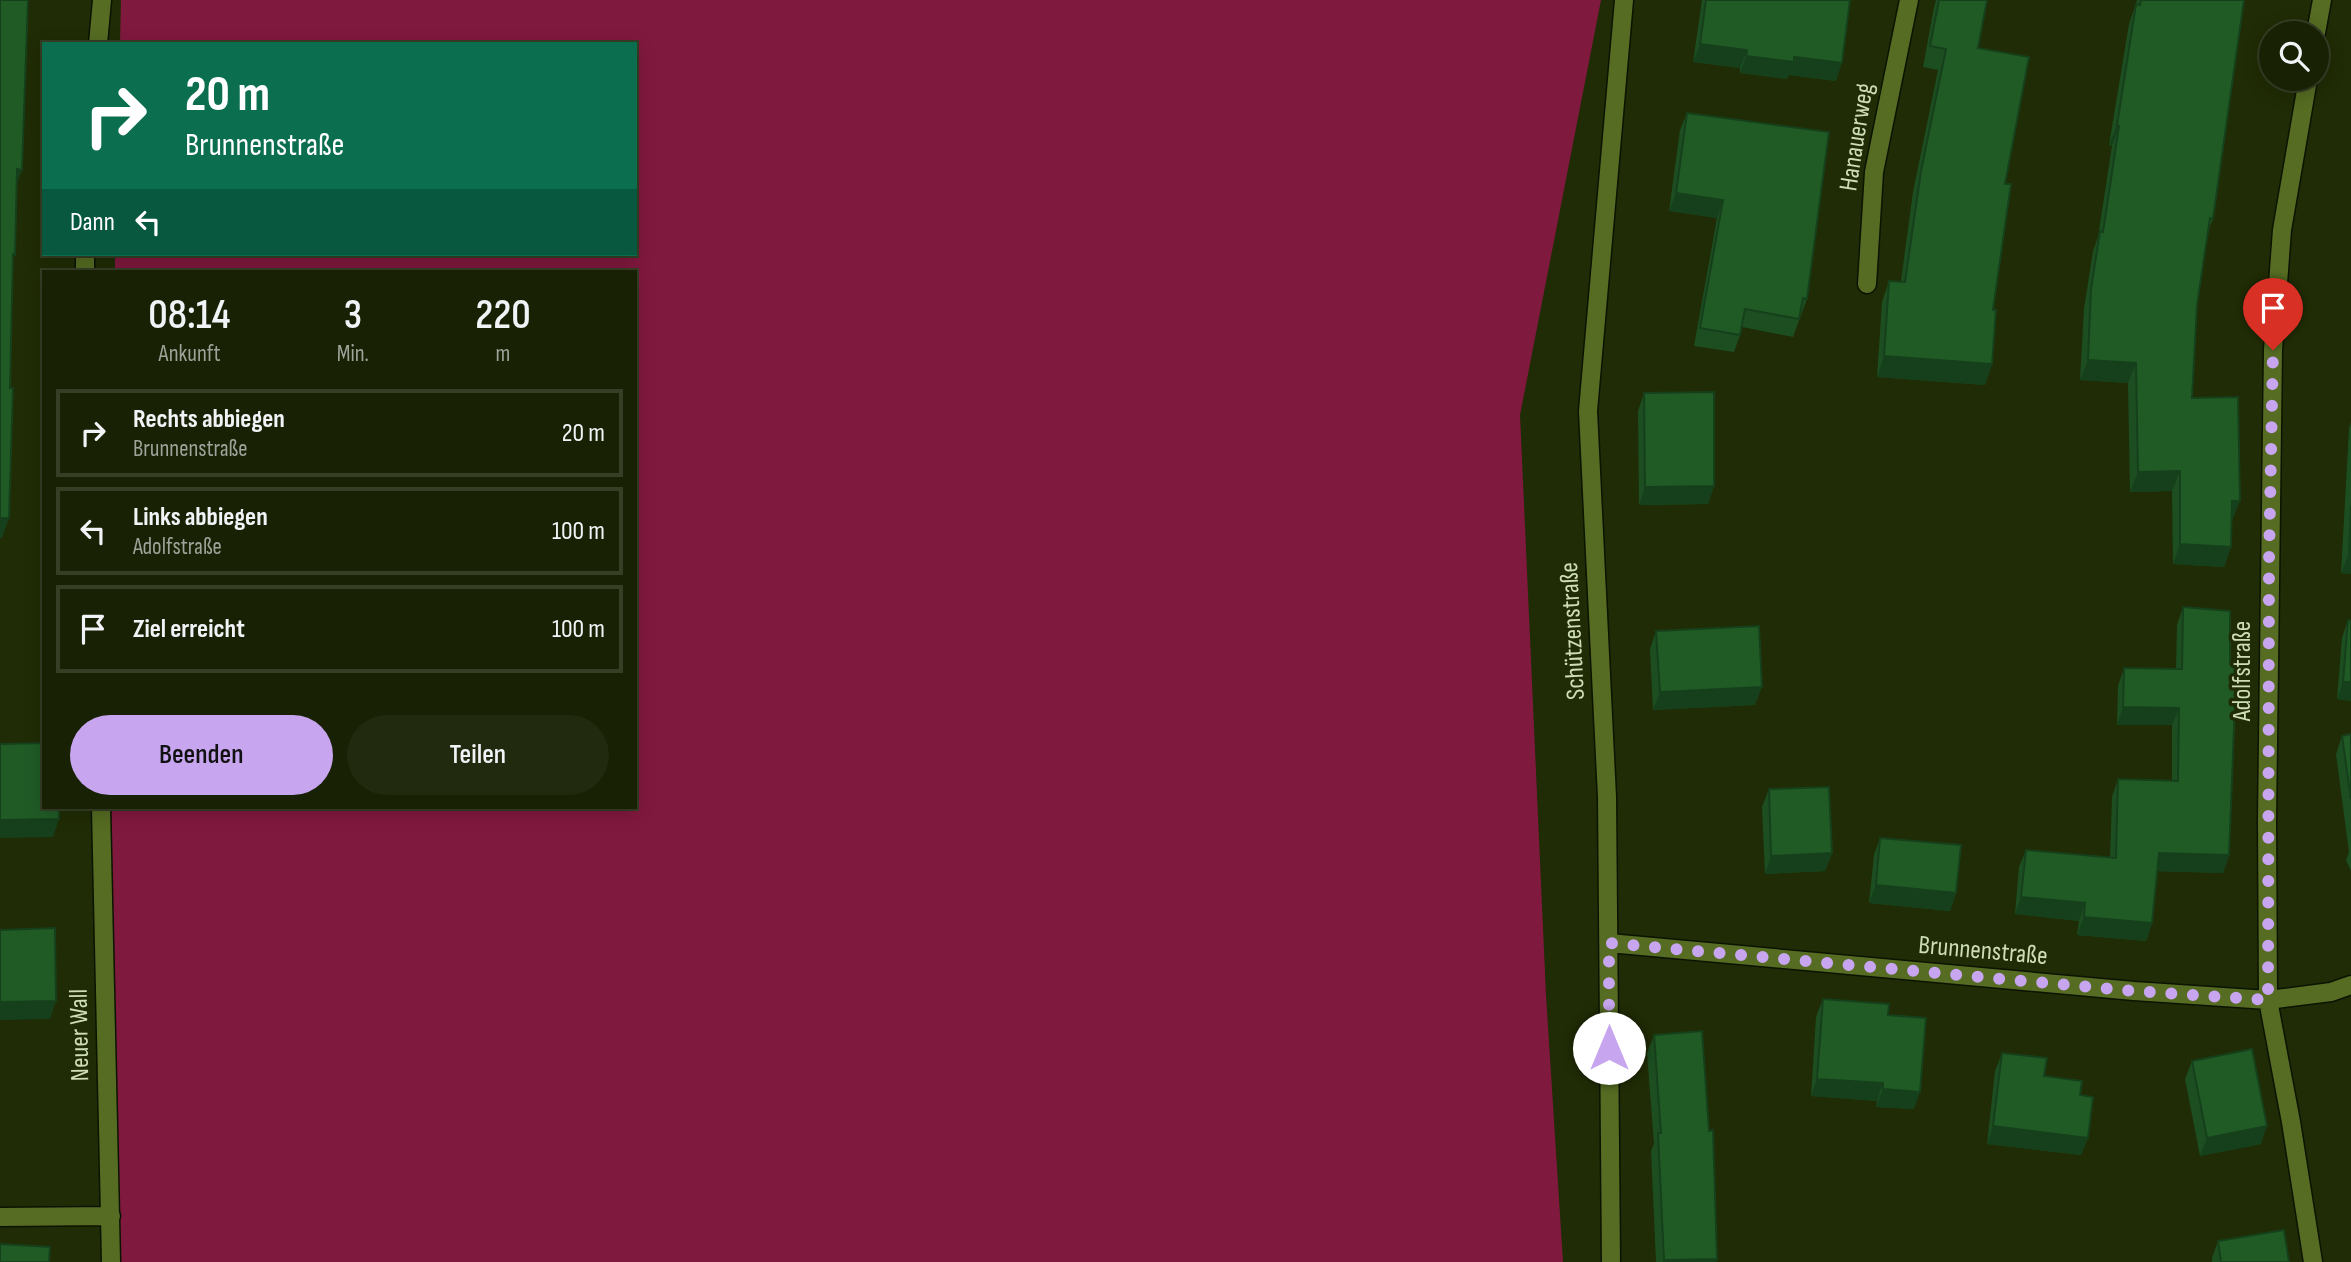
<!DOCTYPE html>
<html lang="de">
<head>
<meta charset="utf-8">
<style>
	body { margin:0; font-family:"Sofia Sans Condensed",sans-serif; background:#21290e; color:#f1f3f6; height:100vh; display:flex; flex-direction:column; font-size:26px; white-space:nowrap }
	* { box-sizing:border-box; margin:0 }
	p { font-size:23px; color:#9fa39a }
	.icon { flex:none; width:38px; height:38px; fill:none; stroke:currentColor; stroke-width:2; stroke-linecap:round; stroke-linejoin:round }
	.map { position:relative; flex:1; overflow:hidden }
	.drawer { position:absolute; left:42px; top:270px; width:595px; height:539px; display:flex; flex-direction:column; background:#182104; border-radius:0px; box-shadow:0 4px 18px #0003,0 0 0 2px #363e26 }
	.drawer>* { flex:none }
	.banner { position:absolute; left:42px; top:42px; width:595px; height:214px; border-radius:0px; box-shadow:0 4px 18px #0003,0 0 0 2px #363e26; background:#0b6e4f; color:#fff; overflow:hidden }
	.buttons { position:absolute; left:2259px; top:21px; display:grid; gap:14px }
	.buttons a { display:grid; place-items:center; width:70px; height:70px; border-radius:50%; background:#182104; box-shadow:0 4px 18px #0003,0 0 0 2px #363e26; font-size:35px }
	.pin { position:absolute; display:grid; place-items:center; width:60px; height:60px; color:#fff; margin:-72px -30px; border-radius:50% 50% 50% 0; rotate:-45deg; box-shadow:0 0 7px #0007 }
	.pin .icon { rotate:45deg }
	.me { position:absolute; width:77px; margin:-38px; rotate:0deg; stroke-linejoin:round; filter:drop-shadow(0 0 5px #0008) }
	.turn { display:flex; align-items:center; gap:24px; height:147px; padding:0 28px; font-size:32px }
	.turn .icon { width:91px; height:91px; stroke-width:2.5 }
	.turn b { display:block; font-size:49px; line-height:60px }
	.then { display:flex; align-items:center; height:66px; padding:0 28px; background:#0003; gap:14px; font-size:26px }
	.eta { display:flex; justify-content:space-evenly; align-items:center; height:119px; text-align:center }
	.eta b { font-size:42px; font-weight:600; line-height:49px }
	.cta { display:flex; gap:14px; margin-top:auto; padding:14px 28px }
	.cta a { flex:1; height:80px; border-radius:42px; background:#c7a6ef; color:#111; font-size:28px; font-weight:600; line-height:80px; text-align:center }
	.cta a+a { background:#21290e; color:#f1f3f6 }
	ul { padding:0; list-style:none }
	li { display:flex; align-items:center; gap:21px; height:88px; margin:0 14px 10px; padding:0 14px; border:4px solid #363e26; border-radius:0px }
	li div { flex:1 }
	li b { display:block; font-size:26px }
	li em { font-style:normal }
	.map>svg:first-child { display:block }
</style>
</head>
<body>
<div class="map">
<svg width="2351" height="1262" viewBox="0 0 2351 1262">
	<rect width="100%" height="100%" fill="#202c05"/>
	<path fill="#80193e" d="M 121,0 L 1601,0 L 1520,415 L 1546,995 L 1563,1262 L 117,1262 L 111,807 L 635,807 L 635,271 L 115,271 L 115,254 L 635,254 L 635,44 L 120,44 Z"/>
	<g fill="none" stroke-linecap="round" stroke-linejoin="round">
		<defs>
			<path id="minor" d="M 2316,33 L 2322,0
				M 98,44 L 102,0
				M 2308,79 L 2282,230 L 2273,350 L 2267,820 L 2268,1000 L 2291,1122 L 2313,1262
				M 85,254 L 85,271
				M 1867,284 L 1874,172 L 1909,0
				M 101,807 L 111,1262
				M 1609,943 L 2134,991 L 2268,1000 L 2331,992 L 2351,985
				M 0,1217 L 111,1216
				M 1611,1262 L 1607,797 L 1588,411 L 1624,0"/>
		</defs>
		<use href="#minor" stroke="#0c1301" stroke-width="21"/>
		<use href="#minor" stroke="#556c22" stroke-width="18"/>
	</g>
	<path fill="#1c4e21" d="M 1702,0 L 1850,0 L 1836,81 L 1789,75 L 1787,79 L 1740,73 L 1740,68 L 1693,62 Z
		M 1936,0 L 1987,0 L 1978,48 L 2005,184 L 1993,310 L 1992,364 L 1985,385 L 1877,377 L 1882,302 L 1889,281 L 1901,281 L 1913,192 L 1938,70 L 1923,67 L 1934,7 Z
		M 2137,0 L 2244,0 L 2213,219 L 2207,233 L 2197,305 L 2192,398 L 2232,521 L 2231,521 L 2231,547 L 2224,567 L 2173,564 L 2172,491 L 2130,492 L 2128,383 L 2080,380 L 2084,309 L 2093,251 L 2098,237 L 2112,146 L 2109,145 L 2129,24 Z
		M 1687,113 L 1807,299 L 1793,337 L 1742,327 L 1740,335 L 1734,352 L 1694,346 L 1717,218 L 1669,211 L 1680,130 Z
		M 1644,393 L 1714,486 L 1708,504 L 1639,505 L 1638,411 Z
		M 2351,422 L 2351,574 L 2341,573 L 2349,429 Z
		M 2183,607 L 2230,664 L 2234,713 L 2229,855 L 2223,873 L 2157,871 L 2152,923 L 2146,941 L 2077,935 L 2079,921 L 2015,914 L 2019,867 L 2026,850 L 2110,858 L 2112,797 L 2118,779 L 2172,780 L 2172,725 L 2117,725 L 2118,686 L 2124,668 L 2176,669 L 2177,625 Z
		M 2348,620 L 2351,621 L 2351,701 L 2337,699 L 2342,638 Z
		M 1656,631 L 1755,705 L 1653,710 L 1650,649 Z
		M 2351,735 L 2351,871 L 2346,860 L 2349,852 L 2336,754 L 2342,736 Z
		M 1769,789 L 1832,853 L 1825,871 L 1765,874 L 1762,807 Z
		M 1880,838 L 1956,893 L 1950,911 L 1869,903 L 1874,855 Z
		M 1823,999 L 1888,1015 L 1914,1109 L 1876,1107 L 1877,1101 L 1811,1096 L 1816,1017 Z
		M 1654,1035 L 1717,1259 L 1716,1262 L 1656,1262 L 1651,1151 L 1654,1144 L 1647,1053 Z
		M 2002,1053 L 2080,1095 L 2088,1138 L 2081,1155 L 1987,1144 L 1995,1071 Z
		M 2192,1061 L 2261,1144 L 2200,1156 L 2185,1079 Z
		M 2218,1241 L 2289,1262 L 2212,1262 L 2212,1258 Z"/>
	<path fill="#16401b" d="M 1700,44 L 1747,50 L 1740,68 L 1693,62 Z
		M 1746,56 L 1794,57 L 1842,63 L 1836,81 L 1789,75 L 1787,79 L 1740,73 Z
		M 2117,125 L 2119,126 L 2112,146 L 2109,145 Z
		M 17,169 L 22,170 L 15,189 Z
		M 1676,193 L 1723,200 L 1717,218 L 1669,211 Z
		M 1884,356 L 1992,364 L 1985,385 L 1877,377 Z
		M 2088,360 L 2136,363 L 2128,383 L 2080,380 Z
		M 2180,471 L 2172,491 L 2130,492 L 2138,472 Z
		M 1714,486 L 1708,504 L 1639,505 L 1645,487 Z
		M 2232,501 L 2240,501 L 2232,521 L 2224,521 Z
		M 0,518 L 9,518 L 2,538 L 0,538 Z
		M 2180,544 L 2231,547 L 2224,567 L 2173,564 Z
		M 2349,553 L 2351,553 L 2351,574 L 2341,573 Z
		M 2343,682 L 2351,682 L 2351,701 L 2337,699 Z
		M 1762,687 L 1755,705 L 1653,710 L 1660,692 Z
		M 2123,707 L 2179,708 L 2172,725 L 2117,725 Z
		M 59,819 L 53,837 L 0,838 L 0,820 Z
		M 1832,853 L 1825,871 L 1765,874 L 1771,856 Z
		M 2159,853 L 2229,855 L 2223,873 L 2152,871 Z
		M 1876,885 L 1956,893 L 1950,911 L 1869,903 Z
		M 2021,897 L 2085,903 L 2079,921 L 2015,914 Z
		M 2084,917 L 2152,923 L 2146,941 L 2077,935 Z
		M 56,1001 L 50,1019 L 0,1020 L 0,1002 Z
		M 1817,1079 L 1883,1083 L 1877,1101 L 1811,1096 Z
		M 1883,1089 L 1920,1092 L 1914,1109 L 1876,1107 Z
		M 1993,1126 L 2088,1138 L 2081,1155 L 1987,1144 Z
		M 2267,1126 L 2261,1144 L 2200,1156 L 2207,1138 Z
		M 1717,1259 L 1716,1262 L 1663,1262 L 1664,1260 Z"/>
	<path fill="#205b26" stroke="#16401b" stroke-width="2" d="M 0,0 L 28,0 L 22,170 L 17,169 L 15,255 L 13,254 L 10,388 L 13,388 L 9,518 L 0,518 Z
		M 1706,0 L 1850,0 L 1842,63 L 1794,57 L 1794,62 L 1746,56 L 1747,50 L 1700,44 Z
		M 1939,0 L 1987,0 L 1978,48 L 2029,57 L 2005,184 L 2011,184 L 1993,310 L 1996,310 L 1992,364 L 1884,356 L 1889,281 L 1905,282 L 1921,171 L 1946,49 L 1930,46 Z
		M 2141,0 L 2244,0 L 2213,219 L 2210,218 L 2197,305 L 2192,398 L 2238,397 L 2240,501 L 2232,501 L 2231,547 L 2180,544 L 2180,471 L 2138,472 L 2136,363 L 2088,360 L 2091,289 L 2100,231 L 2103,232 L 2119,126 L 2117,125 L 2136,4 L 2140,5 Z
		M 1687,113 L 1829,132 L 1807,299 L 1803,298 L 1799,319 L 1745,309 L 1740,335 L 1700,328 L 1723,200 L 1676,193 Z
		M 1714,392 L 1714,486 L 1645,487 L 1644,393 Z
		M 2351,506 L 2351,553 L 2349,553 Z
		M 2183,607 L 2230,611 L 2230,664 L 2239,664 L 2238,703 L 2235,703 L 2229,855 L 2159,853 L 2152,923 L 2084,917 L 2085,903 L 2021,897 L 2026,850 L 2116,858 L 2118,779 L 2178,781 L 2179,708 L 2123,707 L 2124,668 L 2182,669 Z
		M 2348,620 L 2351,621 L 2351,682 L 2343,682 Z
		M 1759,626 L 1762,687 L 1660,692 L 1656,631 Z
		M 2351,734 L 2351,799 L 2342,736 Z
		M 44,743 L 44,807 L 59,807 L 59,819 L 0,820 L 0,744 Z
		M 1829,787 L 1832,853 L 1771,856 L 1769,789 Z
		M 1880,838 L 1961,845 L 1956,893 L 1876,885 Z
		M 55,928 L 56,1001 L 0,1002 L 0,930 Z
		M 1823,999 L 1889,1004 L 1888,1015 L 1926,1018 L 1920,1092 L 1883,1089 L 1883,1083 L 1817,1079 Z
		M 1702,1031 L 1709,1131 L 1713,1130 L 1717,1259 L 1664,1260 L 1658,1133 L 1661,1133 L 1654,1035 Z
		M 2252,1049 L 2267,1126 L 2207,1138 L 2192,1061 Z
		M 2002,1053 L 2047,1058 L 2044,1076 L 2082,1081 L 2080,1095 L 2093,1097 L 2088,1138 L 1993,1126 Z
		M 2284,1230 L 2289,1262 L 2221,1262 L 2218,1241 Z
		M 0,1244 L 50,1247 L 49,1262 L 0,1262 Z"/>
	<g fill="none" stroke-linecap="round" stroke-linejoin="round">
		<path stroke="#c7a6ef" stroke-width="12" stroke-dasharray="0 21.6" d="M 1609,1048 L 1609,943 L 2134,991 L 2268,1000 L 2269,561 L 2273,350"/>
	</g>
	<g text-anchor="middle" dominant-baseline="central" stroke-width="7" stroke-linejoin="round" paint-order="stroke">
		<g font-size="26" fill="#ceddb8" stroke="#202c05">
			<text transform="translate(1857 137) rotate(-81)">Hanauerweg</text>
			<text transform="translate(1573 631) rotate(-93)">Schützenstraße</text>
			<text transform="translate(2242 671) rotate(-90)">Adolfstraße</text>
			<text transform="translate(1983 951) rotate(5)">Brunnenstraße</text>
			<text transform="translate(80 1035) rotate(-91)">Neuer Wall</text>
		</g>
	</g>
</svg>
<div class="buttons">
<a><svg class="icon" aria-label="search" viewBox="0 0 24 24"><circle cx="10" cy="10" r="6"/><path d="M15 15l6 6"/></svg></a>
</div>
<div class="pin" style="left:2273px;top:350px;background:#d93025"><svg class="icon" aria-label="arrive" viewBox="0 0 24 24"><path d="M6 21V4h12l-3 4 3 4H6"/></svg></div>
<svg class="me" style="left:1609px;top:1048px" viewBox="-20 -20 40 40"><circle r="19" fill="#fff"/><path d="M0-13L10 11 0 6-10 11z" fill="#c7a6ef"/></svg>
<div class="banner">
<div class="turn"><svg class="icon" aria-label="right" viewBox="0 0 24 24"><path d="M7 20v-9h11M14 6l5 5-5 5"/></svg><div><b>20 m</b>Brunnenstraße</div></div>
<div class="then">Dann<svg class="icon" aria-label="left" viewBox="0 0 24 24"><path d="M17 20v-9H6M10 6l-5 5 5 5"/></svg></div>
</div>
<section class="drawer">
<div class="eta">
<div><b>08:14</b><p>Ankunft</p></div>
<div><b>3</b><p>Min.</p></div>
<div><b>220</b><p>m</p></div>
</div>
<ul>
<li><svg class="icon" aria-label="right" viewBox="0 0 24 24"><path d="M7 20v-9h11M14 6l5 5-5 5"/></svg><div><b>Rechts abbiegen</b><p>Brunnenstraße</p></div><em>20 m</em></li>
<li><svg class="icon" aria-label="left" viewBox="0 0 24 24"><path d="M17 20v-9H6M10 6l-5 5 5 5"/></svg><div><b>Links abbiegen</b><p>Adolfstraße</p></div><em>100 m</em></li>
<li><svg class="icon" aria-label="arrive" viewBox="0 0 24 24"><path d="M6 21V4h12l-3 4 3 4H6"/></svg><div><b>Ziel erreicht</b></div><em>100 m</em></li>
</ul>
<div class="cta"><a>Beenden</a><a>Teilen</a></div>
</section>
</div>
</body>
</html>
